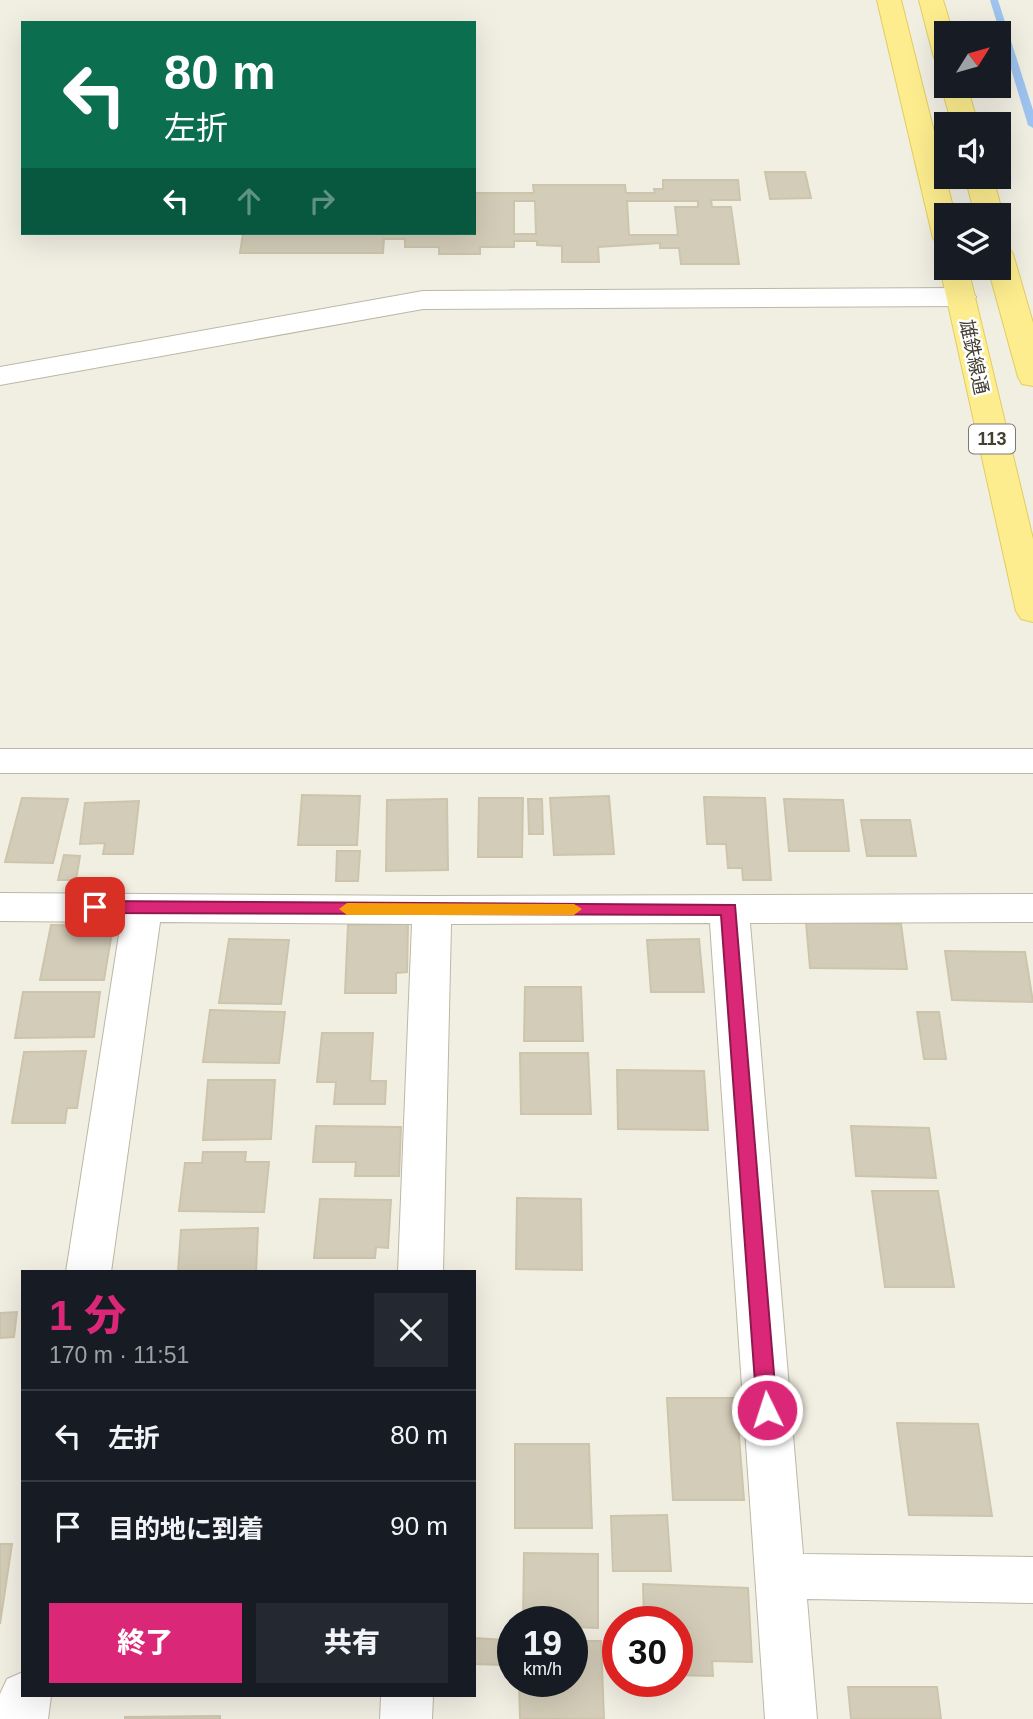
<!DOCTYPE html>
<html lang="ja">
<head>
<meta charset="utf-8">
<style>
	body { margin:0; font-family:Helvetica,"Noto Sans JP",sans-serif; background:#242831; color:#f1f3f6; height:100vh; display:flex; flex-direction:column; font-size:26px; white-space:nowrap }
	* { box-sizing:border-box; margin:0 }
	p { font-size:23px; color:#9ea1a6 }
	.icon { flex:none; width:38px; height:38px; fill:none; stroke:currentColor; stroke-width:2; stroke-linecap:round; stroke-linejoin:round }
	.map { position:relative; flex:1; overflow:hidden }
	.drawer { position:absolute; left:21px; top:1270px; width:455px; height:427px; display:flex; flex-direction:column; background:#171b24; border-radius:0px; box-shadow:0 7px 28px #0002 }
	.drawer>* { flex:none }
	.top-card { position:absolute; left:21px; top:21px; width:455px; height:214px; border-radius:0px; box-shadow:0 7px 28px #0002; background:#0b6e4f; color:#fff; overflow:hidden }
	.needle { width:46px; rotate:53deg }
	.fabs { position:absolute; left:934px; top:21px; display:grid; gap:14px }
	.fabs a { display:grid; place-items:center; width:77px; height:77px; border-radius:0px; background:#171b24; box-shadow:0 7px 28px #0002; font-size:35px }
	.speed { position:absolute; left:497px; top:1606px; display:flex; gap:14px; font-size:35px; font-weight:700; text-align:center }
	.speed>* { display:grid; place-content:center; width:91px; height:91px; border-radius:50%; background:#171b24; box-shadow:0 7px 28px #0002; line-height:1 }
	.speed small { font-size:18px; font-weight:400 }
	.speed .limit { border:10px solid #d22; background:#fff; color:#111 }
	.pin { position:absolute; display:grid; place-items:center; width:60px; height:60px; color:#fff; margin:-30px; border-radius:14px; box-shadow:0 4px 10px #0006 }
	.me { position:absolute; width:77px; margin:-38px; rotate:356deg; stroke-linejoin:round; filter:drop-shadow(0 0 5px #0008) }
	.turn { display:flex; align-items:center; gap:24px; height:147px; padding:0 28px; font-size:32px }
	.turn .icon { width:91px; height:91px; stroke-width:2.5 }
	.turn b { display:block; font-size:49px; line-height:60px }
	.lanes { display:flex; align-items:center; height:66px; padding:0 28px; background:#0003; justify-content:center; gap:35px; direction:ltr }
	.lanes .off { opacity:.35 }
	.round { display:grid; place-items:center; flex:none; width:74px; height:74px; border-radius:0px; background:#242831 }
	.head { display:flex; align-items:center; justify-content:space-between; height:119px; padding:0 28px }
	h1 { font-size:42px; font-weight:800; line-height:52px; color:#db2777 }
	.cta { display:flex; gap:14px; margin-top:auto; padding:14px 28px }
	.cta a { flex:1; height:80px; border-radius:0px; background:#db2777; color:#fff; font-size:28px; font-weight:800; line-height:80px; text-align:center }
	.cta a+a { background:#242831; color:#f1f3f6 }
	ul { padding:0; list-style:none }
	li { display:flex; align-items:center; gap:21px; height:91px; padding:0 28px; border-top:2px solid #363941 }
	li div { flex:1 }
	li b { display:block; font-size:26px }
	li em { font-style:normal }
	.map>svg:first-child { display:block }
</style>
</head>
<body>
<div class="map">
<svg width="1033" height="1719" viewBox="0 0 1033 1719">
	<rect width="100%" height="100%" fill="#f1efe2"/>
	<g fill="none" stroke-linecap="round" stroke-linejoin="round">
		<path fill="#9ec3ef" fill-rule="evenodd" d="M 990,0 L 998,0 L 1033,110 L 1033,128 L 1028,125 Z"/>
	</g>
	<path fill="#d3ccb8" stroke="#cdc5ab" stroke-width="2" fill-rule="evenodd" d="M 765,172 L 805,172 L 811,198 L 770,199 Z
		M 663,180 L 738,180 L 740,200 L 711,200 L 712,207 L 731,207 L 739,264 L 681,264 L 679,248 L 660,248 L 660,243 L 598,247 L 599,262 L 562,262 L 562,246 L 537,245 L 537,241 L 514,241 L 514,247 L 480,247 L 480,254 L 439,254 L 439,247 L 405,247 L 405,239 L 384,239 L 383,253 L 240,253 L 243,233 L 474,233 L 474,193 L 534,193 L 533,185 L 625,185 L 626,193 L 655,193 L 654,189 L 663,189 ZM 514,201 L 535,201 L 536,234 L 514,234 ZM 627,201 L 698,201 L 698,207 L 675,207 L 678,235 L 629,235 Z
		M 302,795 L 360,796 L 357,845 L 298,845 Z
		M 609,796 L 614,854 L 554,855 L 550,798 Z
		M 704,797 L 765,798 L 771,880 L 743,880 L 742,868 L 728,868 L 726,844 L 707,844 Z
		M 22,798 L 68,799 L 53,863 L 5,862 Z
		M 479,798 L 523,798 L 522,857 L 478,857 Z
		M 447,799 L 448,870 L 386,871 L 387,800 Z
		M 528,799 L 542,799 L 543,834 L 529,834 Z
		M 784,799 L 843,800 L 849,851 L 789,851 Z
		M 139,801 L 133,854 L 103,854 L 105,843 L 80,844 L 85,803 Z
		M 861,820 L 910,820 L 916,856 L 867,856 Z
		M 337,851 L 360,851 L 358,881 L 336,881 Z
		M 64,855 L 80,856 L 76,880 L 58,880 Z
		M 806,922 L 901,924 L 907,969 L 810,968 Z
		M 408,924 L 407,972 L 396,973 L 396,993 L 345,993 L 348,925 Z
		M 51,925 L 113,926 L 104,980 L 40,980 Z
		M 229,939 L 289,940 L 281,1004 L 219,1003 Z
		M 699,939 L 704,992 L 651,992 L 647,940 Z
		M 945,951 L 1025,952 L 1033,1002 L 952,1000 Z
		M 525,987 L 581,987 L 583,1041 L 524,1041 Z
		M 23,992 L 100,992 L 94,1037 L 15,1038 Z
		M 210,1010 L 285,1012 L 279,1063 L 203,1062 Z
		M 917,1012 L 939,1012 L 946,1059 L 924,1059 Z
		M 322,1033 L 373,1033 L 370,1081 L 386,1081 L 385,1104 L 334,1104 L 336,1082 L 317,1082 Z
		M 86,1051 L 77,1108 L 67,1108 L 65,1123 L 12,1123 L 24,1052 Z
		M 520,1053 L 588,1053 L 591,1114 L 521,1114 Z
		M 617,1070 L 704,1071 L 708,1130 L 618,1129 Z
		M 208,1080 L 275,1080 L 271,1139 L 203,1140 Z
		M 316,1126 L 401,1127 L 399,1176 L 355,1176 L 356,1162 L 313,1162 Z
		M 851,1126 L 929,1128 L 936,1178 L 856,1176 Z
		M 203,1152 L 246,1152 L 245,1162 L 269,1162 L 264,1212 L 179,1211 L 185,1163 L 202,1163 Z
		M 872,1191 L 938,1191 L 954,1287 L 885,1287 Z
		M 517,1198 L 581,1199 L 582,1270 L 516,1269 Z
		M 320,1199 L 391,1200 L 388,1248 L 376,1247 L 375,1258 L 314,1258 Z
		M 258,1228 L 256,1272 L 178,1272 L 181,1230 Z
		M 17,1312 L 14,1337 L 0,1338 L 0,1313 Z
		M 667,1398 L 736,1398 L 744,1500 L 673,1500 Z
		M 897,1423 L 978,1424 L 992,1516 L 909,1515 Z
		M 515,1444 L 589,1444 L 592,1528 L 515,1528 Z
		M 667,1515 L 671,1571 L 613,1571 L 611,1516 Z
		M 0,1544 L 12,1544 L 0,1624 Z
		M 524,1553 L 598,1554 L 598,1628 L 572,1627 L 572,1622 L 523,1622 Z
		M 643,1584 L 748,1588 L 752,1662 L 712,1661 L 713,1676 L 677,1675 L 677,1622 L 644,1622 Z
		M 474,1638 L 505,1640 L 504,1665 L 474,1664 Z
		M 572,1641 L 601,1641 L 604,1719 L 520,1719 L 519,1682 L 572,1682 Z
		M 848,1687 L 937,1687 L 941,1719 L 851,1719 Z
		M 220,1716 L 220,1719 L 125,1719 L 125,1717 Z"/>
	<g fill="none" stroke-linecap="round" stroke-linejoin="round">
		<defs>
			<path id="minor" d="M 961,288 L 971,291 L 976,297 L 971,303 L 961,306 L 423,309 L 0,385 L 0,367 L 423,291 Z
				M 0,749 L 1033,749 L 1033,773 L 0,773 Z
				M 0,893 L 432,896 L 1033,894 L 1033,922 L 750,923 L 803,1554 L 1033,1557 L 1033,1603 L 807,1599 L 817,1719 L 765,1719 L 710,923 L 451,924 L 443,1272 L 398,1272 L 412,924 L 160,922 L 111,1272 L 66,1272 L 121,922 L 0,921 Z
				M 23,1672 L 23,1696 L 51,1696 L 48,1719 L 0,1719 L 0,1694 L 7,1679 Z
				M 381,1696 L 433,1696 L 432,1719 L 380,1719 Z"/>
			<path id="major" d="M 877,0 L 901,0 L 955,215 L 947,215 L 947,246 L 937,244 L 933,238 Z
				M 919,0 L 943,0 L 953,33 L 947,33 L 947,66 L 938,63 L 934,58 Z
				M 945,80 L 947,86 L 967,86 L 978,124 L 952,124 L 941,86 Z
				M 965,177 L 993,177 L 1003,215 L 999,220 L 999,215 L 975,215 Z
				M 999,245 L 1009,248 L 1013,254 L 1033,323 L 1033,386 L 1022,384 L 1018,377 L 988,268 L 999,268 Z
				M 947,261 L 947,268 L 968,268 L 1033,539 L 1033,622 L 1021,619 L 1016,611 L 940,268 Z"/>
		</defs>
		<use href="#minor" stroke="#bcb8a5" stroke-width="2"/>
		<use href="#major" stroke="#e2cd5f" stroke-width="2"/>
		<use href="#minor" fill="#fff" fill-rule="evenodd"/>
		<use href="#major" fill="#fded8f" fill-rule="evenodd"/>
	</g>
	<path fill="#db2777" stroke="#8e194d" stroke-width="2" d="M 95,901 L 735,905 L 777,1410 L 774,1416 L 767,1418 L 760,1416 L 757,1410 L 721,915 L 95,913 L 87,907 Z"/>
	<path fill="#f59e0b" d="M 347,903 L 574,904 L 582,909 L 574,915 L 347,915 L 339,909 Z"/>
	<g text-anchor="middle" dominant-baseline="central" stroke-width="5" stroke-linejoin="round" paint-order="stroke">
		<rect fill="#fff" stroke="#7b7970" stroke-width="2" x="969" y="424.5" width="46" height="29" rx="5"/>
		<g font-size="18" font-weight="bold" fill="#433f33">
			<text x="992" y="439">113</text>
		</g>
		<g font-size="19" fill="#433f33" stroke="#fff">
			<text transform="translate(974 357) rotate(78)">雄鉄線通</text>
		</g>
	</g>
</svg>
<div class="fabs">
<a><svg class="needle" viewBox="-14 -14 28 28"><path d="M0-13l5 13h-10z" fill="#e53935"/><path d="M0 13l5-13h-10z" fill="#9ea1a6"/></svg></a>
<a><svg class="icon" aria-label="sound" viewBox="0 0 24 24"><path d="M4 9h4l5-4v14l-5-4H4zM17 9q2 3 0 6"/></svg></a>
<a><svg class="icon" aria-label="layers" viewBox="0 0 24 24"><path d="M12 4l9 5-9 5-9-5zM3 14l9 5 9-5"/></svg></a>
</div>
<div class="speed"><div>19<small>km/h</small></div><div class="limit">30</div></div>
<div class="pin" style="left:95px;top:907px;background:#d93025"><svg class="icon" aria-label="arrive" viewBox="0 0 24 24"><path d="M6 21V4h12l-3 4 3 4H6"/></svg></div>
<svg class="me" style="left:767px;top:1410px" viewBox="-20 -20 40 40"><circle r="17" fill="#db2777" stroke="#fff" stroke-width="3"/><path d="M0-11L8 9 0 5-8 9z" fill="#fff"/></svg>
<div class="top-card">
<div class="turn"><svg class="icon" aria-label="left" viewBox="0 0 24 24"><path d="M17 20v-9H6M10 6l-5 5 5 5"/></svg><div><b>80 m</b>左折</div></div>
<div class="lanes"><svg class="icon" aria-label="left" viewBox="0 0 24 24"><path d="M17 20v-9H6M10 6l-5 5 5 5"/></svg><svg class="icon off" aria-label="ahead" viewBox="0 0 24 24"><path d="M12 20V5M6 11l6-6 6 6"/></svg><svg class="icon off" aria-label="right" viewBox="0 0 24 24"><path d="M7 20v-9h11M14 6l5 5-5 5"/></svg></div>
</div>
<section class="drawer">
<div class="head"><div><h1>1 分</h1><p>170 m · 11:51</p></div><a class="round"><svg class="icon" aria-label="close" viewBox="0 0 24 24"><path d="M6 6l12 12M18 6L6 18"/></svg></a></div>
<ul>
<li><svg class="icon" aria-label="left" viewBox="0 0 24 24"><path d="M17 20v-9H6M10 6l-5 5 5 5"/></svg><div><b>左折</b></div><em>80 m</em></li>
<li><svg class="icon" aria-label="arrive" viewBox="0 0 24 24"><path d="M6 21V4h12l-3 4 3 4H6"/></svg><div><b>目的地に到着</b></div><em>90 m</em></li>
</ul>
<div class="cta"><a>終了</a><a>共有</a></div>
</section>
</div>
</body>
</html>
